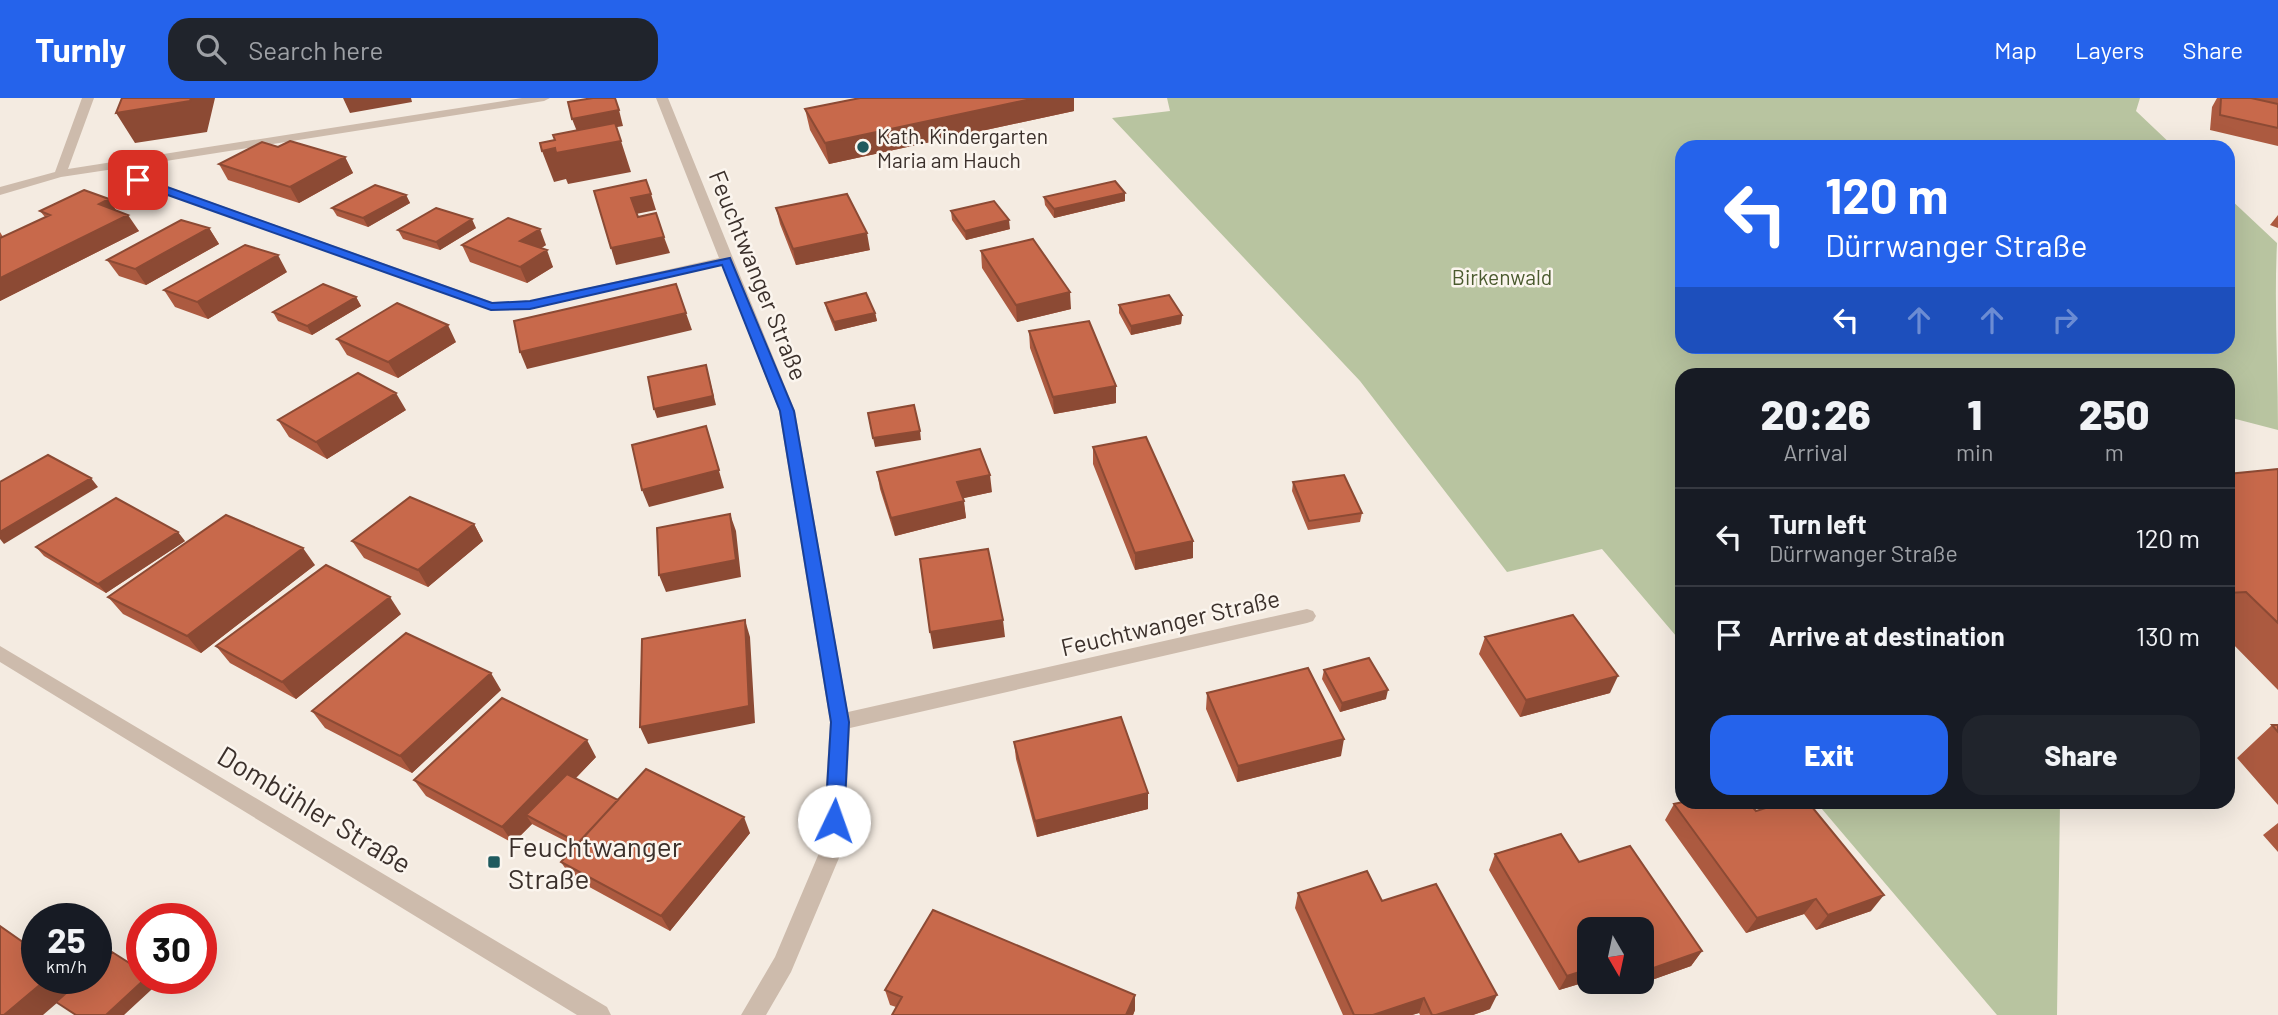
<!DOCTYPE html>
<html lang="en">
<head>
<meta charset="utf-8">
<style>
	body { margin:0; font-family:Barlow,sans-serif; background:#20242c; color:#f1f3f6; height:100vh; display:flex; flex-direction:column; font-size:26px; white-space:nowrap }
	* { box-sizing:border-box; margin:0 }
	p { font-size:23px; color:#9ea1a6 }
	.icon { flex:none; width:38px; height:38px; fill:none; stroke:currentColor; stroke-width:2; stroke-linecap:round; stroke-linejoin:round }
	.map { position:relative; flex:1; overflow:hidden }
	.panel { position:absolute; left:1675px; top:270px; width:560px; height:441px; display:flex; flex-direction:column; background:#171b24; border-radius:21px; box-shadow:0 7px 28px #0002 }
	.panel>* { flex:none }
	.guide { position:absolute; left:1675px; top:42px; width:560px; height:214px; border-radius:21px; box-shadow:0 7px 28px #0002; background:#2563eb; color:#fff; overflow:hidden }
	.needle { width:46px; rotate:171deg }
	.buttons { position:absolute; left:1577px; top:819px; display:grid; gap:14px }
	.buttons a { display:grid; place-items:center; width:77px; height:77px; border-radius:14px; background:#171b24; box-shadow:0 7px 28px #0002; font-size:35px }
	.speed { position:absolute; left:21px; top:805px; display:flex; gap:14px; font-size:35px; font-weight:700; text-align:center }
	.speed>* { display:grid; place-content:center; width:91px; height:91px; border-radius:50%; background:#171b24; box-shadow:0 7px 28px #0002; line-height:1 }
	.speed small { font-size:18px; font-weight:400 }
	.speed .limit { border:10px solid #d22; background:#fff; color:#111 }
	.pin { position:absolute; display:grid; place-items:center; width:60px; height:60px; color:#fff; margin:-30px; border-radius:14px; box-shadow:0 4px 10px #0006 }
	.me { position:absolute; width:77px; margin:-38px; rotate:3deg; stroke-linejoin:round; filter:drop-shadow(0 0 5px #0008) }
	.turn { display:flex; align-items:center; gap:24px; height:147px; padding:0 35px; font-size:32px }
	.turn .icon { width:91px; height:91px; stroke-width:2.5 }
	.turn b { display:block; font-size:49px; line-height:60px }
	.lanes { display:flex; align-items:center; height:66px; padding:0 35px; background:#0003; justify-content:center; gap:35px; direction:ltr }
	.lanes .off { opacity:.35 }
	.eta { display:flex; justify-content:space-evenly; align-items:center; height:119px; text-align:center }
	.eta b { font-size:42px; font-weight:800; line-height:49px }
	.action { display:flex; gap:14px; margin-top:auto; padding:14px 35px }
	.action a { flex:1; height:80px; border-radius:21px; background:#2563eb; color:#fff; font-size:28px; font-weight:800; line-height:80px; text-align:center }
	.action a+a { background:#20242c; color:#f1f3f6 }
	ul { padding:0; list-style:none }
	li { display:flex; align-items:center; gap:21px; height:98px; padding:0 35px; border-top:2px solid #363941 }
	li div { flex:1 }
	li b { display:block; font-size:26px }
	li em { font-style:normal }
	header { display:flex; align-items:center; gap:42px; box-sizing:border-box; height:98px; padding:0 35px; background:#2563eb; color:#fff }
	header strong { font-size:33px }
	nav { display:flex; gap:38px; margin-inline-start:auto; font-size:24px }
	.search { width:490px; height:63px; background:#20242c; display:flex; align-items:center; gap:18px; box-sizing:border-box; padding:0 24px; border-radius:21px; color:#9ea1a6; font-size:26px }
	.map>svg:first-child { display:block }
</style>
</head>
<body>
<header>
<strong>Turnly</strong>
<div class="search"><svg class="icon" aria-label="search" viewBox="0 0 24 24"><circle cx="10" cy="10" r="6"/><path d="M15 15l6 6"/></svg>Search here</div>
<nav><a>Map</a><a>Layers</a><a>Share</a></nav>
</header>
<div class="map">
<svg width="2278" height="917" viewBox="0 0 2278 917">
	<rect width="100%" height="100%" fill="#f4ebe1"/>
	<path fill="#b8c4a0" d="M 1167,0 L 2140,0 L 2136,13 L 2174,49 L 1682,49 L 1682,248 L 2228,248 L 2228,99 L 2277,145 C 2274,207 2278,269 2278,332 L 2228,319 L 2228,276 L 1682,276 L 1682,545 L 1602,451 L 1507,474 L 1360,283 L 1112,20 L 1170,13 Z
		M 1816,704 L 2060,704 L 2057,917 L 1997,917 Z"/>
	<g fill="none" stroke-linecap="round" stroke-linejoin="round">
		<path fill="#cdbbac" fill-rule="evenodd" d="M 82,0 L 94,0 L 68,71 L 522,0 L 550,0 L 544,3 L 147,66 L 144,80 L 492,204 L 530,203 L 719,160 L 656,0 L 668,0 L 795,313 L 848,614 L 1307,511 L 1313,513 L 1316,518 L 1313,523 L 1307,525 L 850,630 L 844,748 L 791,874 L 766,917 L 741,917 L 775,859 L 822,748 L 830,624 L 779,313 L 722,167 L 530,211 L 491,212 L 134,85 L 134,68 L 61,79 L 0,97 L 0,89 L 55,74 Z
			M 0,548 L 607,909 L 611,917 L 577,917 L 0,564 Z"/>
	</g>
	<path fill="#ac5a40" d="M 860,0 L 1074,0 L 1074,13 L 829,66 L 810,32 L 805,11 Z
		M 2217,0 L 2278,0 L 2278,48 L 2210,32 L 2212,9 Z
		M 345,59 L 353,75 L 299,105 L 228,82 L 219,66 Z
		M 1125,95 L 1125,103 L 1054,120 L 1045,107 L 1044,99 Z
		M 406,97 L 410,105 L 368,129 L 337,118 L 332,110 Z
		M 109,101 L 116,113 L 139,133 L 0,203 L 0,134 L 3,139 L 45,119 L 40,113 Z
		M 776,110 L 870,152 L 796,167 L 780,126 Z
		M 951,113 L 1010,131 L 966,142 L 952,122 Z
		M 2278,117 L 2278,130 L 2270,127 Z
		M 209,130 L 219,146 L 146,187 L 119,178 L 107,162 Z
		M 476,130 L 440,152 L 403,141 L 398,132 Z
		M 462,147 L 546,147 L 541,150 L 553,169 L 527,185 L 470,164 Z
		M 981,153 L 1071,211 L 1017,224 L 982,170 Z
		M 287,174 L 208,221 L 175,209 L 164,192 Z
		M 356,199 L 361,208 L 312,237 L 278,223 L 273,214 Z
		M 825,205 L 875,215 L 877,223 L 835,233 L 827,213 Z
		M 1119,207 L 1182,217 L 1181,226 L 1131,237 L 1119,215 Z
		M 1029,233 L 1116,288 L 1116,305 L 1054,316 L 1030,250 Z
		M 337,241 L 456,244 L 398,280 L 347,257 Z
		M 406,312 L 327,361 L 289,339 L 278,322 Z
		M 1093,349 L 1193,460 L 1135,472 L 1093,366 Z
		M 2278,371 L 2278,592 L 2228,541 L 2228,376 Z
		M 877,374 L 992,394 L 963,400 L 966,420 L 895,438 L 880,391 Z
		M 1293,384 L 1362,415 L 1360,424 L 1308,432 L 1292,393 Z
		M 474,426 L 483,443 L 428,489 L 364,460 L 352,443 Z
		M 185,443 L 106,495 L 44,458 L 36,449 Z
		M 315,467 L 201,555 L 123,516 L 108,499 Z
		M 401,516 L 296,601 L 230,565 L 216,548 Z
		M 1485,539 L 1610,595 L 1520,619 L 1479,556 Z
		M 1324,572 L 1386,601 L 1340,614 L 1322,581 Z
		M 501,592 L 412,675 L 325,630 L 312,613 Z
		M 1207,595 L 1341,658 L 1237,684 L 1206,611 Z
		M 2272,627 L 2278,627 L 2278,707 L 2237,660 Z
		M 1014,644 L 1148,695 L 1148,711 L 1037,739 L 1016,661 Z
		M 596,659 L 576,680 L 618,702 L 750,735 L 670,833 L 571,779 L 561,764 L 575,748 L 532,726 L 513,745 L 426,698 L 414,682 Z
		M 1674,706 L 1756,713 L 1871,813 L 1816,832 L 1804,816 L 1746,835 L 1665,722 Z
		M 2278,725 L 2278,754 L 2263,737 Z
		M 1495,756 L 1579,764 L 1702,853 L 1691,868 L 1632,889 L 1629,884 L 1642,884 L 1642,831 L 1589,831 L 1589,883 L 1559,892 L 1489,772 Z
		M 1298,795 L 1382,803 L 1490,911 L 1473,917 L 1420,917 L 1419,915 L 1412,917 L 1343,917 L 1295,810 Z
		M 885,892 L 1135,912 L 1133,917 L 892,917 L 896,909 L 890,907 Z"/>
	<path fill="#8c4a34" d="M 191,0 L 215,0 L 207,34 L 135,45 L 116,15 Z
		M 343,0 L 411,0 L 412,4 L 350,15 Z
		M 1036,0 L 1074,0 L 1074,13 L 829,66 L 825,45 Z
		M 619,12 L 623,28 L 578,36 L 572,21 Z
		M 621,43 L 631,74 L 568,86 L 566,81 L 554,84 L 542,53 L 555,50 Z
		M 345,59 L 353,75 L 299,105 L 290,89 Z
		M 1125,95 L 1125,103 L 1054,120 L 1054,111 Z
		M 651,96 L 656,112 L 636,116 L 631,100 Z
		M 406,97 L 410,105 L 368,129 L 363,120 Z
		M 109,101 L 119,117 L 99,106 Z
		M 128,117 L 139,133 L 0,203 L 0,180 Z
		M 472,121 L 476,130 L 440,152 L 436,144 Z
		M 1009,122 L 1010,131 L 966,142 L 965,133 Z
		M 209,130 L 219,146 L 146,187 L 135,171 Z
		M 540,131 L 546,147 L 527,159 L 520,143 Z
		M 867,135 L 870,152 L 796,167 L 793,151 Z
		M 664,139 L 670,155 L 616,167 L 611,150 Z
		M 547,152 L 553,169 L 527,185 L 520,169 Z
		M 278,157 L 287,174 L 208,221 L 197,204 Z
		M 1070,194 L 1071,211 L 1017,224 L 1016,207 Z
		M 356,199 L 361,208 L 312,237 L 307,228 Z
		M 686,215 L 692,232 L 527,271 L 520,254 Z
		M 875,215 L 877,223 L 835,233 L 834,224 Z
		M 1182,217 L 1181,226 L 1131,237 L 1131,228 Z
		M 448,227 L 456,244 L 398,280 L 388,264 Z
		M 706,267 L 716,307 L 657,320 L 654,311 Z
		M 1116,288 L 1116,305 L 1054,316 L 1053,299 Z
		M 396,295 L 406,312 L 327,361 L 316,344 Z
		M 706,328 L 724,390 L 649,409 L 642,392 Z
		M 920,333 L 921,342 L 875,349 L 873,340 Z
		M 990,377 L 992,394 L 960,401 L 957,384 Z
		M 91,380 L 98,389 L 4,446 L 0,441 L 0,434 Z
		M 964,403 L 966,420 L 895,438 L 891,420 Z
		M 730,416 L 736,433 L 741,479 L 666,494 L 659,477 Z
		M 474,426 L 483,443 L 428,489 L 418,472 Z
		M 178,434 L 185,443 L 106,495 L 98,486 Z
		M 1193,443 L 1193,460 L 1135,472 L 1135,455 Z
		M 303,450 L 315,467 L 201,555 L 187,538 Z
		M 390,499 L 401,516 L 296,601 L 282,584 Z
		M 745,522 L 750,539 L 755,625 L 648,646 L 640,629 Z
		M 1003,522 L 1005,539 L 933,551 L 930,534 Z
		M 491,575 L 501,592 L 412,675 L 400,658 Z
		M 1618,578 L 1610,595 L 1520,619 L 1526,602 Z
		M 1388,592 L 1386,601 L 1340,614 L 1342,605 Z
		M 1344,641 L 1341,658 L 1237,684 L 1238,668 Z
		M 587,642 L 596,659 L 535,722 L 526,717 L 532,726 L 513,745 L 502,729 Z
		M 1148,695 L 1148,711 L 1037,739 L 1035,723 Z
		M 744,719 L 750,735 L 670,833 L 661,818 Z
		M 1884,797 L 1871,813 L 1816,832 L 1828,817 Z
		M 1816,801 L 1804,816 L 1746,835 L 1757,820 Z
		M 202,828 L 211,836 L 201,846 L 201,829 Z
		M 1702,853 L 1691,868 L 1632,889 L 1635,884 L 1642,884 L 1642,874 Z
		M 1589,871 L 1589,883 L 1559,892 L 1567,878 Z
		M 48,880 L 73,880 L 80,885 L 43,917 L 4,917 Z
		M 146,880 L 164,880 L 124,917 L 106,917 Z
		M 1135,897 L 1135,912 L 1133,917 L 1126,917 Z
		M 1497,897 L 1490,911 L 1473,917 L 1436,917 Z
		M 1424,900 L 1419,915 L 1412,917 L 1373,917 Z"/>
	<path fill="#c8694b" stroke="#8c4a34" stroke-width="2" d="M 122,0 L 191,0 L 190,3 L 116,15 Z
		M 593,0 L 615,0 L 619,12 L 572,21 L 568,4 Z
		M 860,0 L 1036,0 L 825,45 L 805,11 Z
		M 2221,0 L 2251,0 L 2278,6 L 2278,30 L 2220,17 Z
		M 615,25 L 621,43 L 556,55 L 555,50 L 542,53 L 540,45 L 555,42 L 553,37 Z
		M 290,43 L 345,59 L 290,89 L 219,66 L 262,44 L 278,49 Z
		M 646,82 L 651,96 L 631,100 L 638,119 L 656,115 L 664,139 L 611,150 L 594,93 Z
		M 1115,83 L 1125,95 L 1054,111 L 1044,99 Z
		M 375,87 L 406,97 L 363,120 L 332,110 Z
		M 84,92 L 109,101 L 99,106 L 128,117 L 0,180 L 0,140 L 50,117 L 40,113 Z
		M 847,96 L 867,135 L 793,151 L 776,110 Z
		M 994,103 L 1009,122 L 965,133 L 951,113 Z
		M 436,110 L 472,121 L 436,144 L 398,132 Z
		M 508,120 L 540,131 L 520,143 L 547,152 L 520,169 L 462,147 Z
		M 181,122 L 209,130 L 135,171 L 107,162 Z
		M 1033,141 L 1070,194 L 1016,207 L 981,153 Z
		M 245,147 L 278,157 L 197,204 L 164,192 Z
		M 323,186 L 356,199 L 307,228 L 273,214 Z
		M 676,186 L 686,215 L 520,254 L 514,223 Z
		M 866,195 L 875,215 L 834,224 L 825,205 Z
		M 1169,197 L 1182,217 L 1131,228 L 1119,207 Z
		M 397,205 L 448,227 L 388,264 L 337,241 Z
		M 1089,223 L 1116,288 L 1053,299 L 1029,233 Z
		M 706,267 L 713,298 L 654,311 L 648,279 Z
		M 358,275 L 396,295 L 316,344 L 278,322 Z
		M 914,307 L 920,333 L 873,340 L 868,315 Z
		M 706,328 L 719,372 L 642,392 L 632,347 Z
		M 1146,339 L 1193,443 L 1135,455 L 1093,349 Z
		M 980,351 L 990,377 L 957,384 L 964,403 L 891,420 L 877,374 Z
		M 48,357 L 91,380 L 0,434 L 0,384 Z
		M 2278,371 L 2278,525 L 2246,494 L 2228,495 L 2228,376 Z
		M 1344,377 L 1362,415 L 1309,423 L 1293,384 Z
		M 410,399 L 474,426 L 418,472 L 352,443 Z
		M 116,400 L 178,434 L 98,486 L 36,449 Z
		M 730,416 L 736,462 L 659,477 L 657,430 Z
		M 226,417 L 303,450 L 187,538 L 108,499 Z
		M 988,451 L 1003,522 L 930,534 L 920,461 Z
		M 326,467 L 390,499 L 282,584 L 216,548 Z
		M 1573,517 L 1618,578 L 1526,602 L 1485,539 Z
		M 745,522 L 749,608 L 640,629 L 642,541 Z
		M 406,535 L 491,575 L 400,658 L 312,613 Z
		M 1369,560 L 1388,592 L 1342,605 L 1324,572 Z
		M 1308,570 L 1344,641 L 1238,668 L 1207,595 Z
		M 502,600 L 587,642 L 502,729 L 414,682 Z
		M 1121,619 L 1148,695 L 1035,723 L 1014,644 Z
		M 2272,627 L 2278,627 L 2278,634 Z
		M 646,671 L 744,719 L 661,818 L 561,764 Z
		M 567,676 L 618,702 L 578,745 L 526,717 Z
		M 1683,704 L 1748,704 L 1756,713 L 1785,704 L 1808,704 L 1884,797 L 1828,817 L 1816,801 L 1757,820 L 1674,706 Z
		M 1561,736 L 1579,764 L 1630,748 L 1702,853 L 1642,874 L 1642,831 L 1589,831 L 1589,871 L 1567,878 L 1495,756 Z
		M 1367,773 L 1382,803 L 1436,786 L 1497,897 L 1436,917 L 1432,917 L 1424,900 L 1373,917 L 1354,917 L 1298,795 Z
		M 933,812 L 1135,897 L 1126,917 L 892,917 L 902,899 L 885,892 Z
		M 0,828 L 37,854 L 37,880 L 48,880 L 4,917 L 0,917 Z
		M 112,854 L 131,866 L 142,856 L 142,880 L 146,880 L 106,917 L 76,917 L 56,904 L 83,880 L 96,880 L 96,869 Z"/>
	<path fill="#2563eb" stroke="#184099" stroke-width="2" d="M 134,80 L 142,80 L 492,205 L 530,203 L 730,160 L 794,313 L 849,624 L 844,723 L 841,729 L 834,732 L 827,729 L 825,723 L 831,624 L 780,313 L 722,167 L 530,211 L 491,212 L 134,85 Z"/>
	<g fill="#1f5a5e" stroke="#fbf5ee" stroke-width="2.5">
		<circle cx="863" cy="49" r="7"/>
		<rect x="487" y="757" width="14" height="14" rx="3.5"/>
	</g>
	<g text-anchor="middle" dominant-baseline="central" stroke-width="5" stroke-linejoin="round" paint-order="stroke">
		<g font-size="21" fill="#3b302b" stroke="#fbf5ee" text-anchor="start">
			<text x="877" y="37">Kath. Kindergarten<tspan x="877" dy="24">Maria am Hauch</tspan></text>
		</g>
		<g font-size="21" fill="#4a5a2e" stroke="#fbf5ee">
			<text x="1502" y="178">Birkenwald</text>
		</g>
		<g font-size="24" fill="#3b302b" stroke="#fbf5ee">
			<text transform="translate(759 177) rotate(68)">Feuchtwanger Straße</text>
			<text transform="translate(1170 524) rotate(-13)">Feuchtwanger Straße</text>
		</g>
		<g font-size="28" fill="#3b302b" stroke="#fbf5ee">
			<text transform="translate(315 711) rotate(31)">Dombühler Straße</text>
		</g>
		<g font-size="28" fill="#3b302b" stroke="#fbf5ee" text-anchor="start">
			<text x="508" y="748">Feuchtwanger<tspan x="508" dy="32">Straße</tspan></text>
		</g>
	</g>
</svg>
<div class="buttons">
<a><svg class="needle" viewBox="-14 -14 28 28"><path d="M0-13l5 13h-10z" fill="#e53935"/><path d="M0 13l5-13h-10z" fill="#9ea1a6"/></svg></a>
</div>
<div class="speed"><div>25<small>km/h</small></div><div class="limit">30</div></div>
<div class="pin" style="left:138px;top:82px;background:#d93025"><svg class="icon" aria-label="arrive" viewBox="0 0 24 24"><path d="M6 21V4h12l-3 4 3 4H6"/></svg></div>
<svg class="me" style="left:834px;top:723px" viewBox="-20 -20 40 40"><circle r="19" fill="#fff"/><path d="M0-13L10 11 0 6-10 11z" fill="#2563eb"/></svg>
<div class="guide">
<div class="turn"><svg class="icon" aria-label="left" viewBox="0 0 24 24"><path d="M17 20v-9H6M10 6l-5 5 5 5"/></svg><div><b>120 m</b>Dürrwanger Straße</div></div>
<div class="lanes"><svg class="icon" aria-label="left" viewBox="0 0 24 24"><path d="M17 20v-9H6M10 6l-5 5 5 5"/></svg><svg class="icon off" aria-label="ahead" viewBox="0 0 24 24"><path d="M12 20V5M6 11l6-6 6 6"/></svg><svg class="icon off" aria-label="ahead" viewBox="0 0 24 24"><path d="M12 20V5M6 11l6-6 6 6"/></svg><svg class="icon off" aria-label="right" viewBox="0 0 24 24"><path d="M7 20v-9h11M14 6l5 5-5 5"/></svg></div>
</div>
<section class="panel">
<div class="eta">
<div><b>20:26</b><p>Arrival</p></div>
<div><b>1</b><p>min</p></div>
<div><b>250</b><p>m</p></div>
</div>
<ul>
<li><svg class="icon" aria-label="left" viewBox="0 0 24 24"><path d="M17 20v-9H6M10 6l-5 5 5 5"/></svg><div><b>Turn left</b><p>Dürrwanger Straße</p></div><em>120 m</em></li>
<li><svg class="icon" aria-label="arrive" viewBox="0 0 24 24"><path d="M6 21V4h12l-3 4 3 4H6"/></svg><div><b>Arrive at destination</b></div><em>130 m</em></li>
</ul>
<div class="action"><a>Exit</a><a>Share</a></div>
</section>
</div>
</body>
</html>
